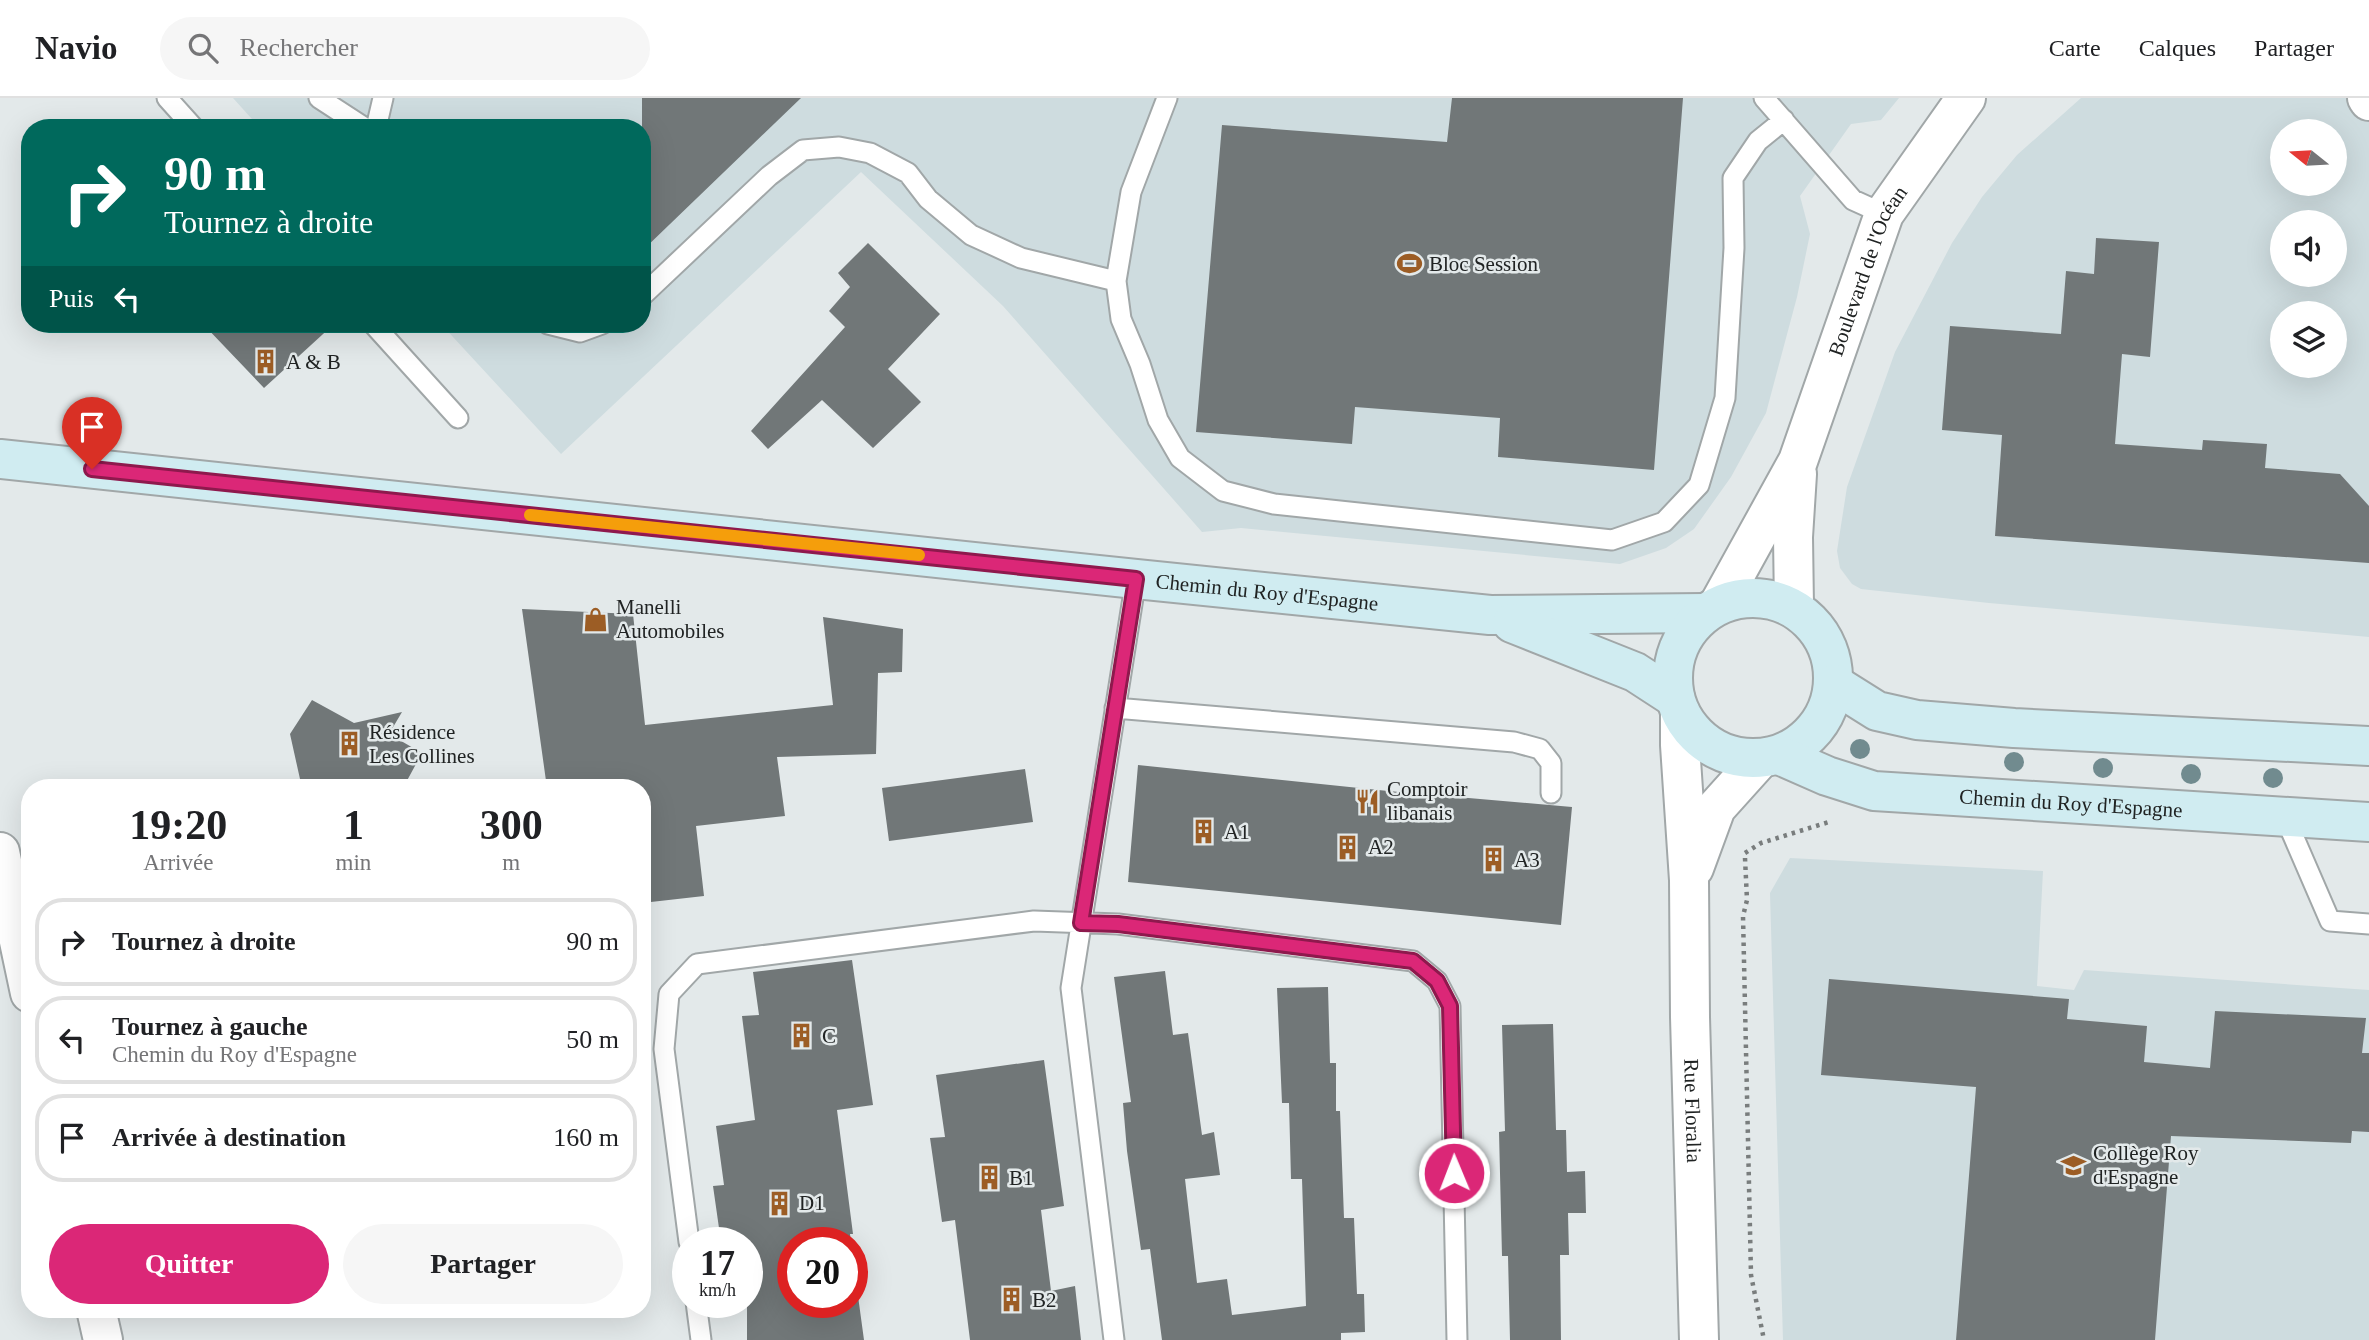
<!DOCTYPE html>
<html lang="fr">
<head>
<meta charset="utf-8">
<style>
	body { margin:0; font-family:"Times New Roman",serif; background:#f6f6f6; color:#202124; height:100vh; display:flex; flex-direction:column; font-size:26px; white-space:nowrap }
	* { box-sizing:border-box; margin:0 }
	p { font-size:23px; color:#757577 }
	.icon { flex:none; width:38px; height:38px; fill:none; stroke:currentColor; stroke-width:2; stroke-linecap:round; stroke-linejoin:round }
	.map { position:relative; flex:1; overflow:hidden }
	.side { position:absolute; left:21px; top:681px; width:630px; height:539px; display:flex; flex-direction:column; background:#fff; border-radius:28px; box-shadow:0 7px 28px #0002 }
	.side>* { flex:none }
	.hud { position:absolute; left:21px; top:21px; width:630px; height:214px; border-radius:28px; box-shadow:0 7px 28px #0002; background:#00695c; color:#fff; overflow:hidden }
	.needle { width:46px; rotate:288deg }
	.buttons { position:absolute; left:2270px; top:21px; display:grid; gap:14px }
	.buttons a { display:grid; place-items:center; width:77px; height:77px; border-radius:50%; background:#fff; box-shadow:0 7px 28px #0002; font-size:35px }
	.speed { position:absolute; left:672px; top:1129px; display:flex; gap:14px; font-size:35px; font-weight:700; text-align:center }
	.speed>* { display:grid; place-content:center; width:91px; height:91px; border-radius:50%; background:#fff; box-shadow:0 7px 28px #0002; line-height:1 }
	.speed small { font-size:18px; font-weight:400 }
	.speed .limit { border:10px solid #d22; background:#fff; color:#111 }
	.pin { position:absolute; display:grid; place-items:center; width:60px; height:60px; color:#fff; margin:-72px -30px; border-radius:50% 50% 50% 0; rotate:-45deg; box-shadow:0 0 7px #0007 }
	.pin .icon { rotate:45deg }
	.me { position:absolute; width:77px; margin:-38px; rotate:359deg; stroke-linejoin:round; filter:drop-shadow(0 0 5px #0008) }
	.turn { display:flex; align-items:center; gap:24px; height:147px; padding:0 28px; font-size:32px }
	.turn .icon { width:91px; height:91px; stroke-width:2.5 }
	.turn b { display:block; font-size:49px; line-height:60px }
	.then { display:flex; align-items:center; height:66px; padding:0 28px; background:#0003; gap:14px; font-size:26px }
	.eta { display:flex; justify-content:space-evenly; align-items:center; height:119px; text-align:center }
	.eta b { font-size:42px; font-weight:600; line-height:49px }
	.primary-button { display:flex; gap:14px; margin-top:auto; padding:14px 28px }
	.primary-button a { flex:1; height:80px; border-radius:42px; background:#db2777; color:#fff; font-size:28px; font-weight:600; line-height:80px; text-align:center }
	.primary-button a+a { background:#f6f6f6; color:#202124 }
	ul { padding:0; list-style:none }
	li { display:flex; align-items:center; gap:21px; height:88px; margin:0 14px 10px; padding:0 14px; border:4px solid #e0e0e0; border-radius:28px }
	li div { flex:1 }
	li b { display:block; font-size:26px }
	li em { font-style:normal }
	header { display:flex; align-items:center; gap:42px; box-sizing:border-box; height:98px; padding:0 35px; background:#fff; border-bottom:2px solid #e0e0e0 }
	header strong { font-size:33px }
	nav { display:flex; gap:38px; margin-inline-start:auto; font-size:24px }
	.search { width:490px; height:63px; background:#f6f6f6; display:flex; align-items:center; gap:18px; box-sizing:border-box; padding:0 24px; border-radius:38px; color:#757577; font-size:26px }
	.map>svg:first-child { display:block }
</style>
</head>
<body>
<header>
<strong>Navio</strong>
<div class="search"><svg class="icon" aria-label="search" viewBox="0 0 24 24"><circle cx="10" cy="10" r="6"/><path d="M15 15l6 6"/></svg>Rechercher</div>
<nav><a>Carte</a><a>Calques</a><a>Partager</a></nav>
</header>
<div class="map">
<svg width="2369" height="1242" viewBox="0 0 2369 1242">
	<rect width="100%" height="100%" fill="#e3e9ea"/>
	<path fill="#cedcdf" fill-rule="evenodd" d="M 233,0 L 1899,0 L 1881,22 L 1851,26 L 1800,98 L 1810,136 L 1797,199 L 1766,315 L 1731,379 L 1694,431 L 1666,450 L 1620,466 L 1241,430 L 1202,434 L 1003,208 L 861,74 L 561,356 L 441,226 L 642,226 L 642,30 L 260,30 Z
		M 2081,0 L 2369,0 L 2369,539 L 1989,505 L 1861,491 L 1852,486 L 1840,470 L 1837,453 L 1847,389 L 1895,254 L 1952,145 L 1982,99 L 2017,57 ZM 2282,33 L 2334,33 L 2334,86 L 2282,86 ZM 2282,124 L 2334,124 L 2334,177 L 2282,177 ZM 2282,215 L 2334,215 L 2334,268 L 2282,268 Z
		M 1790,760 L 2043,773 L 2037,888 L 2074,892 L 2084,872 L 2369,892 L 2369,1242 L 1783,1242 L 1770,795 Z"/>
	<path fill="#717778" d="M 642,0 L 801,0 L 642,153 Z
		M 1452,0 L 1683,0 L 1654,372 L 1498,359 L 1500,320 L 1355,309 L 1352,346 L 1196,334 L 1222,27 L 1447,44 Z
		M 2096,140 L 2159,144 L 2150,259 L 2122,256 L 2115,346 L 2202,352 L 2203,342 L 2267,346 L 2265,370 L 2340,376 L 2369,408 L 2369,465 L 1995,438 L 2002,337 L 1942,332 L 1950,228 L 2061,236 L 2066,173 L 2094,176 Z
		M 868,145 L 940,216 L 888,271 L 921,304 L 873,350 L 822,302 L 768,351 L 751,333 L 845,229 L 829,213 L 850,189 L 838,175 Z
		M 203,226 L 334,226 L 264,290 Z
		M 522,511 L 633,516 L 645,627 L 833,607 L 823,519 L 903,531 L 902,574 L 878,575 L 876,656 L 777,659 L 785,718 L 696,728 L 704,798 L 642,805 L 642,690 L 547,690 Z
		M 312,602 L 354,625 L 402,614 L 389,636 L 422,655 L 403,690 L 302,690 L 290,636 Z
		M 1138,667 L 1388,693 L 1572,709 L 1561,827 L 1128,784 Z
		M 1025,671 L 1033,724 L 889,743 L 882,690 Z
		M 852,862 L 873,1007 L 837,1012 L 853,1136 L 850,1136 L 851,1144 L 793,1144 L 793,1204 L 852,1204 L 852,1154 L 864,1242 L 747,1242 L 747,1144 L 721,1144 L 713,1088 L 724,1087 L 716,1028 L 755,1022 L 742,918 L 759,917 L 753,874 Z
		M 1165,873 L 1173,937 L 1188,935 L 1202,1037 L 1214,1034 L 1220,1077 L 1185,1081 L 1197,1185 L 1227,1181 L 1232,1217 L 1306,1208 L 1302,1081 L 1291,1081 L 1289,1005 L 1282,1005 L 1277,890 L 1328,889 L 1330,965 L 1336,965 L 1336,1013 L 1340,1013 L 1344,1120 L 1354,1120 L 1357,1196 L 1364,1196 L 1365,1234 L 1341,1235 L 1341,1242 L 1162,1242 L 1150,1151 L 1141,1152 L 1127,1053 L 1123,1005 L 1131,1004 L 1114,879 Z
		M 1829,881 L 2069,901 L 2067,921 L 2147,928 L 2144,964 L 2210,970 L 2215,913 L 2366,920 L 2362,955 L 2369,955 L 2369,1034 L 2352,1033 L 2351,1045 L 2171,1038 L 2155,1242 L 1956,1242 L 1976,989 L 1821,977 Z
		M 1553,926 L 1556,1032 L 1566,1032 L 1567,1074 L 1585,1073 L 1586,1115 L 1568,1115 L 1569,1157 L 1560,1157 L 1561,1242 L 1510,1242 L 1508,1158 L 1502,1158 L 1499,1034 L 1505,1033 L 1502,927 Z
		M 1044,962 L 1064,1108 L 1041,1112 L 1051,1193 L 1075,1188 L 1081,1242 L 970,1242 L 955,1122 L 942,1124 L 930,1040 L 945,1039 L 936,977 Z"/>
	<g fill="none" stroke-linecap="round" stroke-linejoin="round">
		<defs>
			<path id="lane" d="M 167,0 L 194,30
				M 319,0 L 365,30
				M 1167,0 L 1131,94 L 1116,183 L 1121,221 L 1140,266 L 1158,322 L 1180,360 L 1223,393 L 1274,406 L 1612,442 L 1664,424 L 1699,387 L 1725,300 L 1734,150 L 1733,80 L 1758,43 L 1784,22
				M 1764,0 L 1853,102 L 1884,116
				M 376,30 L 383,0
				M 642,198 L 769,78 L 803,52 L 839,49 L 870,55 L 908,75 L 928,101 L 971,137 L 1021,160 L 1116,183
				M 373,226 L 458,320
				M 548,226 L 580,234 L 602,226
				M 1115,610 L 1514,644 L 1540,651 L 1551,665 L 1551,695
				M 2285,719 L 2330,823 L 2369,826
				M 689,1144 L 664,951 L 669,896 L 697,866 L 1034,823 L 1118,826 L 1413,863 L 1437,883 L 1450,908 L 1457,1242
				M 696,1204 L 701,1242
				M 1114,1242 L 1071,890 L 1136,481"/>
			<g id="street">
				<path d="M 2367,0 L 2369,3"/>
				<path id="s1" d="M 1719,506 L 1798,363 L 1884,116 L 1966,0"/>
				<path d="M 1794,509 L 1793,439 L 1797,376"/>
				<path id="s2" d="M 1680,614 L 1680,647 L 1689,782 L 1690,919 L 1699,1242"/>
				<path d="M 0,754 L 30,895"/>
				<path d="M 1694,770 L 1716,710 L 1761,660"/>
				<path d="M 96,1211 L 103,1242"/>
			</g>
			<g id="secondary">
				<path id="s3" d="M 0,361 L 1136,481 L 1490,517 L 1704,515"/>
				<circle cx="1753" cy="580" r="80"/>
				<path d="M 1512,525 L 1635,574 L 1675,600"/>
				<path d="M 1834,586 L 1877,613 L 1917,622 L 2014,630 L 2369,648"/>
				<path id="s4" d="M 1779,657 L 1827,678 L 1874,693 L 2369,724"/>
			</g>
		</defs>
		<use href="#lane" stroke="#a1a7a8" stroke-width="23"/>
		<use href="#street" stroke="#a1a7a8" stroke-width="42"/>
		<use href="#secondary" stroke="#a1a7a8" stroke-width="42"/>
		<path stroke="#797d7d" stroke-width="4.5" stroke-dasharray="3.5 5" stroke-linecap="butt" d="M 1745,755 L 1761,745 L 1829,724
			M 1745,760 L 1747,802 L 1743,818 L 1751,1177 L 1764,1242"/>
		<use href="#lane" stroke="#fff" stroke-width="19"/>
		<use href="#street" stroke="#fff" stroke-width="38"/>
		<use href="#secondary" stroke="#d0ecf1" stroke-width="38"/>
	</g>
	<g fill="#718b8f">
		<circle cx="1860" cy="651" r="10"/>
		<circle cx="2014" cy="664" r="10"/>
		<circle cx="2103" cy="670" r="10"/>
		<circle cx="2191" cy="676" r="10"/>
		<circle cx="2273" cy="680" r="10"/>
	</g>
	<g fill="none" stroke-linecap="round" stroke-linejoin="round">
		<defs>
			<path id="route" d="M 92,371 L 1136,481 L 1081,825 L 1118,826 L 1413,863 L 1437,883 L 1450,908 L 1454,1075"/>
		</defs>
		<use href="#route" stroke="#8e194d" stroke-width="18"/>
		<use href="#route" stroke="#db2777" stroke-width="12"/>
		<path stroke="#f59e0b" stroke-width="12" d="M 530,417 L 919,457"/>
	</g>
	<defs>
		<symbol id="stadium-bare" viewBox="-9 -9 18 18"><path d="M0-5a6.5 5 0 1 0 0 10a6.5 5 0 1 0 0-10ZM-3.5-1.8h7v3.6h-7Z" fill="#9c5d25" stroke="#e3e9ea" stroke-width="2.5" paint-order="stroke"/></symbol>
		<symbol id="building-bare" viewBox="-9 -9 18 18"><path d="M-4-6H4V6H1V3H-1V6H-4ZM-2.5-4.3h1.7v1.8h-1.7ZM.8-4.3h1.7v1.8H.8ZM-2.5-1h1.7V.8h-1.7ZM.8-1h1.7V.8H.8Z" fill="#9c5d25" stroke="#e3e9ea" stroke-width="2.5" paint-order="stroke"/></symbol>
		<symbol id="shop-bare" viewBox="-9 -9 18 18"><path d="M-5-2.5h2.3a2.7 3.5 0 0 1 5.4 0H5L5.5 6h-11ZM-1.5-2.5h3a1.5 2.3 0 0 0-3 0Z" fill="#9c5d25" stroke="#e3e9ea" stroke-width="2.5" paint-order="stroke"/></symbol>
		<symbol id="restaurant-bare" viewBox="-9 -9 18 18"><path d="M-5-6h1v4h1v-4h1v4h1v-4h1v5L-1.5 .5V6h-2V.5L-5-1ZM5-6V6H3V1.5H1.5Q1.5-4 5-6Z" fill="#9c5d25" stroke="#e3e9ea" stroke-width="2.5" paint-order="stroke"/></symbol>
		<symbol id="school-bare" viewBox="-9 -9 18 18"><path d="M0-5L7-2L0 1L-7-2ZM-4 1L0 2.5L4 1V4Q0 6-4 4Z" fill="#9c5d25" stroke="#e3e9ea" stroke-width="2.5" paint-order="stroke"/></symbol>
	</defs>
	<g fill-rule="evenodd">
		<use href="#stadium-bare" x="1392" y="148" width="35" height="35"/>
		<use href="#building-bare" x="248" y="246" width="35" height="35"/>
		<use href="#shop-bare" x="578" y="504" width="35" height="35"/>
		<use href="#building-bare" x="332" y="628" width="35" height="35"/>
		<use href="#restaurant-bare" x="1350" y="686" width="35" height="35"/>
		<use href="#building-bare" x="1186" y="716" width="35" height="35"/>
		<use href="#building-bare" x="1330" y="732" width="35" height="35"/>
		<use href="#building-bare" x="1476" y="744" width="35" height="35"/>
		<use href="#building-bare" x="784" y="920" width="35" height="35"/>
		<use href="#school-bare" x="2056" y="1050" width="35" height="35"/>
		<use href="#building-bare" x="972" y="1062" width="35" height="35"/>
		<use href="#building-bare" x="762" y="1088" width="35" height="35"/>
		<use href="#building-bare" x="994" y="1184" width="35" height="35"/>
	</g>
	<g text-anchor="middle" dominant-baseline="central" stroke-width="5" stroke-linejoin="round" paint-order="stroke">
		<g font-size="21" fill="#202323" stroke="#e3e9ea" text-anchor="start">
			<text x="1429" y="166">Bloc Session</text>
			<text x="286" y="264">A &amp; B</text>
			<text x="616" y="509">Manelli<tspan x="616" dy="24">Automobiles</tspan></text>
			<text x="369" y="634">Résidence<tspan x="369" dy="24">Les Collines</tspan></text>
			<text x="1387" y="691">Comptoir<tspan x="1387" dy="24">libanais</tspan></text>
			<text x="1224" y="734">A1</text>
			<text x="1368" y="749">A2</text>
			<text x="1514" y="762">A3</text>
			<text x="822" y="938">C</text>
			<text x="2093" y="1055">Collège Roy<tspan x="2093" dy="24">d'Espagne</tspan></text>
			<text x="1009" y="1080">B1</text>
			<text x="799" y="1105">D1</text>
			<text x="1032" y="1202">B2</text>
		</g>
		<g font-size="21" fill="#202323" stroke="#e3e9ea">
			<text stroke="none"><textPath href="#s1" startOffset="366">Boulevard de l'Océan</textPath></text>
			<text stroke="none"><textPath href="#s3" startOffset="1274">Chemin du Roy d'Espagne</textPath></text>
			<text stroke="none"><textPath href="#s4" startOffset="299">Chemin du Roy d'Espagne</textPath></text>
			<text stroke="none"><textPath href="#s2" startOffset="399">Rue Floralia</textPath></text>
		</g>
	</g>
</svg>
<div class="buttons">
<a><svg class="needle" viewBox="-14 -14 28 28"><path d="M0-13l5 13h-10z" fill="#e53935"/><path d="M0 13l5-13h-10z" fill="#757577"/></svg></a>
<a><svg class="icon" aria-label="sound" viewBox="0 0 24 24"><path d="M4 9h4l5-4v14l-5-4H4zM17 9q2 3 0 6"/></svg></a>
<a><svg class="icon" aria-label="layers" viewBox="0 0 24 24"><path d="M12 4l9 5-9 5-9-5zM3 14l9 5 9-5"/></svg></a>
</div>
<div class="speed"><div>17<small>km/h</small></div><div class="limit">20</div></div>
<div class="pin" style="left:92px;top:371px;background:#d93025"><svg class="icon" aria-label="arrive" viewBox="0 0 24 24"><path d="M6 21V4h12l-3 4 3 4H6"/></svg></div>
<svg class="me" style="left:1454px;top:1075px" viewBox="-20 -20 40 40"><circle r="17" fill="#db2777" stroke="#fff" stroke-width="3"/><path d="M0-11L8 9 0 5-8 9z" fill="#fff"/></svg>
<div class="hud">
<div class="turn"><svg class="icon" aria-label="right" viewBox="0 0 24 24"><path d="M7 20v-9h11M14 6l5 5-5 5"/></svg><div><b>90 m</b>Tournez à droite</div></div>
<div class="then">Puis<svg class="icon" aria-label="left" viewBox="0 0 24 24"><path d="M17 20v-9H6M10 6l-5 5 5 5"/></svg></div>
</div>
<section class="side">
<div class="eta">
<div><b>19:20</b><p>Arrivée</p></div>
<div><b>1</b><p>min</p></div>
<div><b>300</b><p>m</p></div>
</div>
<ul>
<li><svg class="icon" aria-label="right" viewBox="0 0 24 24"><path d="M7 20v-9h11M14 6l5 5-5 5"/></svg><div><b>Tournez à droite</b></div><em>90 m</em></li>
<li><svg class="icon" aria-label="left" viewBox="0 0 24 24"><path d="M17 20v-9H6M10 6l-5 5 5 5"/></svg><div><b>Tournez à gauche</b><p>Chemin du Roy d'Espagne</p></div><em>50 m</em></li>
<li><svg class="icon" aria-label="arrive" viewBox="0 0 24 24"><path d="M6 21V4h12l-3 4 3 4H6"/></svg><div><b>Arrivée à destination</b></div><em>160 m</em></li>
</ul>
<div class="primary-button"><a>Quitter</a><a>Partager</a></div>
</section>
</div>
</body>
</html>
